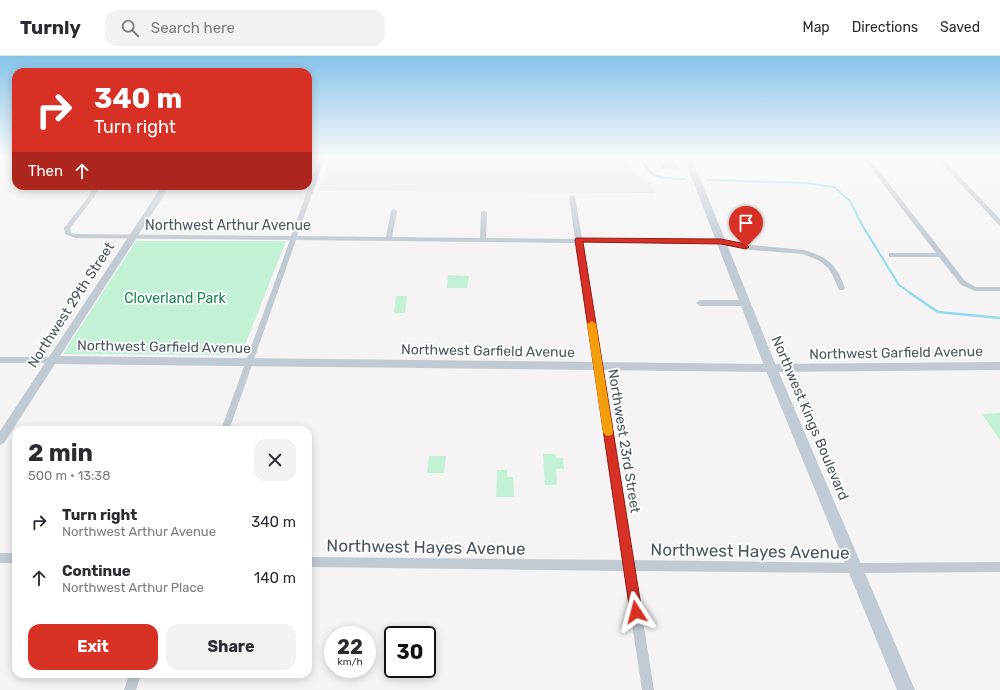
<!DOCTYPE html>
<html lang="en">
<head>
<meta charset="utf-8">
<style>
	body { margin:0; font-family:Rubik,sans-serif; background:#f2f2f3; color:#2b2b33; height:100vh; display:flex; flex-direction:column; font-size:15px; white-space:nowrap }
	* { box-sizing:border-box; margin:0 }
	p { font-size:13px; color:#7c7c81 }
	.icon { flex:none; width:22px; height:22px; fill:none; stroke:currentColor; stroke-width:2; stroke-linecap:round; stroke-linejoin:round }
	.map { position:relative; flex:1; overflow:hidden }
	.sheet { position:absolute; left:12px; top:370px; width:300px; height:252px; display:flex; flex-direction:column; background:#fff; border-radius:12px; box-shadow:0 2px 10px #0003 }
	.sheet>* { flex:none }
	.banner { position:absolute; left:12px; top:12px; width:300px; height:122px; border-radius:12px; box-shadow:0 2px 10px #0003; background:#d93025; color:#fff; overflow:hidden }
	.speed { position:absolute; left:324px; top:570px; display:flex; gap:8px; font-size:20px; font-weight:700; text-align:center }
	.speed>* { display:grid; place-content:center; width:52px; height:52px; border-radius:50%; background:#fff; box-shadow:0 2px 10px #0003; line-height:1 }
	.speed small { font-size:10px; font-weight:400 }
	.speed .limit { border:2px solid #111; border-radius:6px; background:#fff; color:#111 }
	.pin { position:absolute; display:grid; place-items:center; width:34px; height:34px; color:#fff; margin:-41px -17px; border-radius:50% 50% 50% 0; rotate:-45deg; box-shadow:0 0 4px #0007 }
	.pin .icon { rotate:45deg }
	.me { position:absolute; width:44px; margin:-22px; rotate:351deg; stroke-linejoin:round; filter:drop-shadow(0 0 3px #0008) }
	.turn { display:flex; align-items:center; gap:14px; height:84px; padding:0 16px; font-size:18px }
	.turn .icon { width:52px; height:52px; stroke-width:2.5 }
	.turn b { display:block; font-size:28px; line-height:34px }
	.then { display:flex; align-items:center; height:38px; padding:0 16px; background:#0003; gap:8px; font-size:15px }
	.round { display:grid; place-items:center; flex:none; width:42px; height:42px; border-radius:12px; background:#f2f2f3 }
	.head { display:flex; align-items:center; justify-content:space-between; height:68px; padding:0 16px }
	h1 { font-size:24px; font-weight:700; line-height:30px }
	.primary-button { display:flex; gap:8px; margin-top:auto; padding:8px 16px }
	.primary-button a { flex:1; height:46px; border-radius:12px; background:#d93025; color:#fff; font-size:16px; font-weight:700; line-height:46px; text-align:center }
	.primary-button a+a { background:#f2f2f3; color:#2b2b33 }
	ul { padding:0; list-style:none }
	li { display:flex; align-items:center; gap:12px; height:56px; padding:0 16px }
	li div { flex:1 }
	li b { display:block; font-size:15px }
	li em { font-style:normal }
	header { display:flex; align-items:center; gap:24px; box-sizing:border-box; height:56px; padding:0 20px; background:#fff; border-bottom:1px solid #e1e1e2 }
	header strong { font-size:19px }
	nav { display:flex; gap:22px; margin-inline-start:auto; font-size:14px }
	.search { width:280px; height:36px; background:#f2f2f3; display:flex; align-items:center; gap:10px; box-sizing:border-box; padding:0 14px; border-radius:12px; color:#7c7c81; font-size:15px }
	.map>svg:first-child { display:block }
</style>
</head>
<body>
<header>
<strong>Turnly</strong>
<div class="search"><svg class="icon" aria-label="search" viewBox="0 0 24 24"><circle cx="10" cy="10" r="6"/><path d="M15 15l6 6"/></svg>Search here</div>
<nav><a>Map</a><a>Directions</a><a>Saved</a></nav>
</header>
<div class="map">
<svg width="1000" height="634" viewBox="0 0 1000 634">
	<rect width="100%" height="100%" fill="#f5f3f3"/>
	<path fill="#e6e4e5" d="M 329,102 L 617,103 L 624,106 L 639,120 L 652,128 L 654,137 L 318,135 Z"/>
	<path fill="#c3f1d5" d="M 136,185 L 286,185 L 241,299 L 63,298 Z
		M 448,219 L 469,220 L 467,232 L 447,232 Z
		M 396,240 L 407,240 L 405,257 L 394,257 Z
		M 1000,357 L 1000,384 L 982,358 Z
		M 543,398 L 555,398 L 557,402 L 563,402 L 564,413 L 556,413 L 557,429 L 545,429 Z
		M 429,400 L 446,400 L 444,417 L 427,417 Z
		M 497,414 L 507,414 L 507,421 L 513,421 L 514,441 L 496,441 Z"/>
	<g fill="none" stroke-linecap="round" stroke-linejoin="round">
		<path stroke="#90daee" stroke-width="2" d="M 640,102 C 655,126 659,121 685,123
			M 708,124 L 806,127 L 834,131 L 850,145 L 862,169 L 899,229 L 912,238"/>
		<path stroke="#90daee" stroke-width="2.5" d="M 910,237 L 938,256 L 1000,262"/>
	</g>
	<path fill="#cdcfd5" stroke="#d7d9de" d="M 659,102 L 674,102 L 678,113 L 662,112 Z"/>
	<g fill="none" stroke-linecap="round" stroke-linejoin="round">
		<path fill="#c1cad2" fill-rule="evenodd" d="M 319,102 L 325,102 L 297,180 L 386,181 L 391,155 L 394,153 L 397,155 L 392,181 L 480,182 L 481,156 L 484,154 L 487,156 L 486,182 L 575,183 L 569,141 L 572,139 L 575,141 L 582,183 L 721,184 L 751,189 L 804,194 L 816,198 L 824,202 L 832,208 L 839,218 L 845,232 L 843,234 L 839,234 L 832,218 L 828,212 L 820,205 L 803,198 L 751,194 L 721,188 L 582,187 L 633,504 L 856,507 L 1000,506 L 1000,516 L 856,517 L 635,515 L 654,634 L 642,634 L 624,515 L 308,511 L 308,501 L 623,504 L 576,187 L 296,184 L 229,374 L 221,374 L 290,184 L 75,182 L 65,178 L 64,172 L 89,140 L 93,130 L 99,130 L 95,140 L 70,172 L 71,177 L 75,178 L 291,180 Z
			M 863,102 L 869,102 L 965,225 L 976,231 L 1000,231 L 1000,235 L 975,235 L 961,229 L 939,201 L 889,201 L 889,197 L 936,197 Z
			M 936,102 L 942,102 L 1000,163 L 1000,169 L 998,168 Z
			M 236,130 L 242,130 L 242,131 L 239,133 L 237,132 Z
			M 700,244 L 746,244 L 750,247 L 746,250 L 700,250 L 696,247 Z
			M 0,301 L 52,301 L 56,304 L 52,307 L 0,307 Z
			M 0,497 L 16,497 L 16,507 L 0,507 Z
			M 129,618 L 141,618 L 136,634 L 124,634 Z"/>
		<path fill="#c1cad2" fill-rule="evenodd" d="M 162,130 L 170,130 L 60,300 L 771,308 L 1000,306 L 1000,314 L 771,316 L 55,308 L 4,387 L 0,389 L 0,375 Z"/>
		<path fill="#c1cbd6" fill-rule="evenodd" d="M 684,102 L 692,102 L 777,312 L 915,634 L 897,634 L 765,312 Z"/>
	</g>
	<linearGradient id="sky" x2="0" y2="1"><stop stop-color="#85c3ea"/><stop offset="0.53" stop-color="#fafafa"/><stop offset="1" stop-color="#fafafa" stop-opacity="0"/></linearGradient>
	<rect width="1000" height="191" fill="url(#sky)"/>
	<path fill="#d93025" stroke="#8d1f18" d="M 576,182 L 721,183 L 746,188 L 749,191 L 746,193 L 721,188 L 583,186 L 642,556 L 640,561 L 636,563 L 632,561 L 630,556 L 575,184 Z"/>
	<path fill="#f59e0b" d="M 592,265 L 596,268 L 613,376 L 612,379 L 608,380 L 605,379 L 603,376 L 587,268 Z"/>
	<g text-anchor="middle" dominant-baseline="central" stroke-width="3.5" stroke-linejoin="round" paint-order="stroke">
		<g font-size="14" fill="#4a5661" stroke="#fff">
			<text x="228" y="169">Northwest Arthur Avenue</text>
			<text transform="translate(71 249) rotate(-57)">Northwest 29th Street</text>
			<text transform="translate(164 291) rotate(1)">Northwest Garfield Avenue</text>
			<text transform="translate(488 295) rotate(1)">Northwest Garfield Avenue</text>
			<text transform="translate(896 297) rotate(-1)">Northwest Garfield Avenue</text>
			<text transform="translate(810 362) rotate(67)">Northwest Kings Boulevard</text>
			<text transform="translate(624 385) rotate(81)">Northwest 23rd Street</text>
		</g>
		<g font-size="14" fill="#17864f" stroke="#fff">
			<text x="175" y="242">Cloverland Park</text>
		</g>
		<g font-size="17" fill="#4a5661" stroke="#fff">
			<text transform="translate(426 491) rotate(1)">Northwest Hayes Avenue</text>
			<text transform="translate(750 495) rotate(1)">Northwest Hayes Avenue</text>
		</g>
	</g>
</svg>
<div class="speed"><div>22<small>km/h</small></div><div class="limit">30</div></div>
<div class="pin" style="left:746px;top:191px;background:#d93025"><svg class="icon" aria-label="arrive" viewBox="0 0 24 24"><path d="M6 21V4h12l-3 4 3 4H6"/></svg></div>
<svg class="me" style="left:636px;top:556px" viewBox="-20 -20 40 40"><path d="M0-17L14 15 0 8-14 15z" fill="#d93025" stroke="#fff" stroke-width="4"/></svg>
<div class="banner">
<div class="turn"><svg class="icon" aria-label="right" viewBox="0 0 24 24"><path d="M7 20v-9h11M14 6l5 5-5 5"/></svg><div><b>340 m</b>Turn right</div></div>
<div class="then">Then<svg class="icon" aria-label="ahead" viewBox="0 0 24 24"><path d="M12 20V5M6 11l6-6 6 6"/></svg></div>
</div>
<section class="sheet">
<div class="head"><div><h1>2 min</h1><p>500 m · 13:38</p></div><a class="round"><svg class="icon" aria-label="close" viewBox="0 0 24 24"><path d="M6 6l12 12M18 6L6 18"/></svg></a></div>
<ul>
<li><svg class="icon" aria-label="right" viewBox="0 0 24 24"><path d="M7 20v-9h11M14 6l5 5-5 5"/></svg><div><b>Turn right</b><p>Northwest Arthur Avenue</p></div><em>340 m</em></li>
<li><svg class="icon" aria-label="ahead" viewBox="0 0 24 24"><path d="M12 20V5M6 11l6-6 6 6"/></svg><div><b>Continue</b><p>Northwest Arthur Place</p></div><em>140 m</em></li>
</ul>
<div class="primary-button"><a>Exit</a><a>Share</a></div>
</section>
</div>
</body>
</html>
